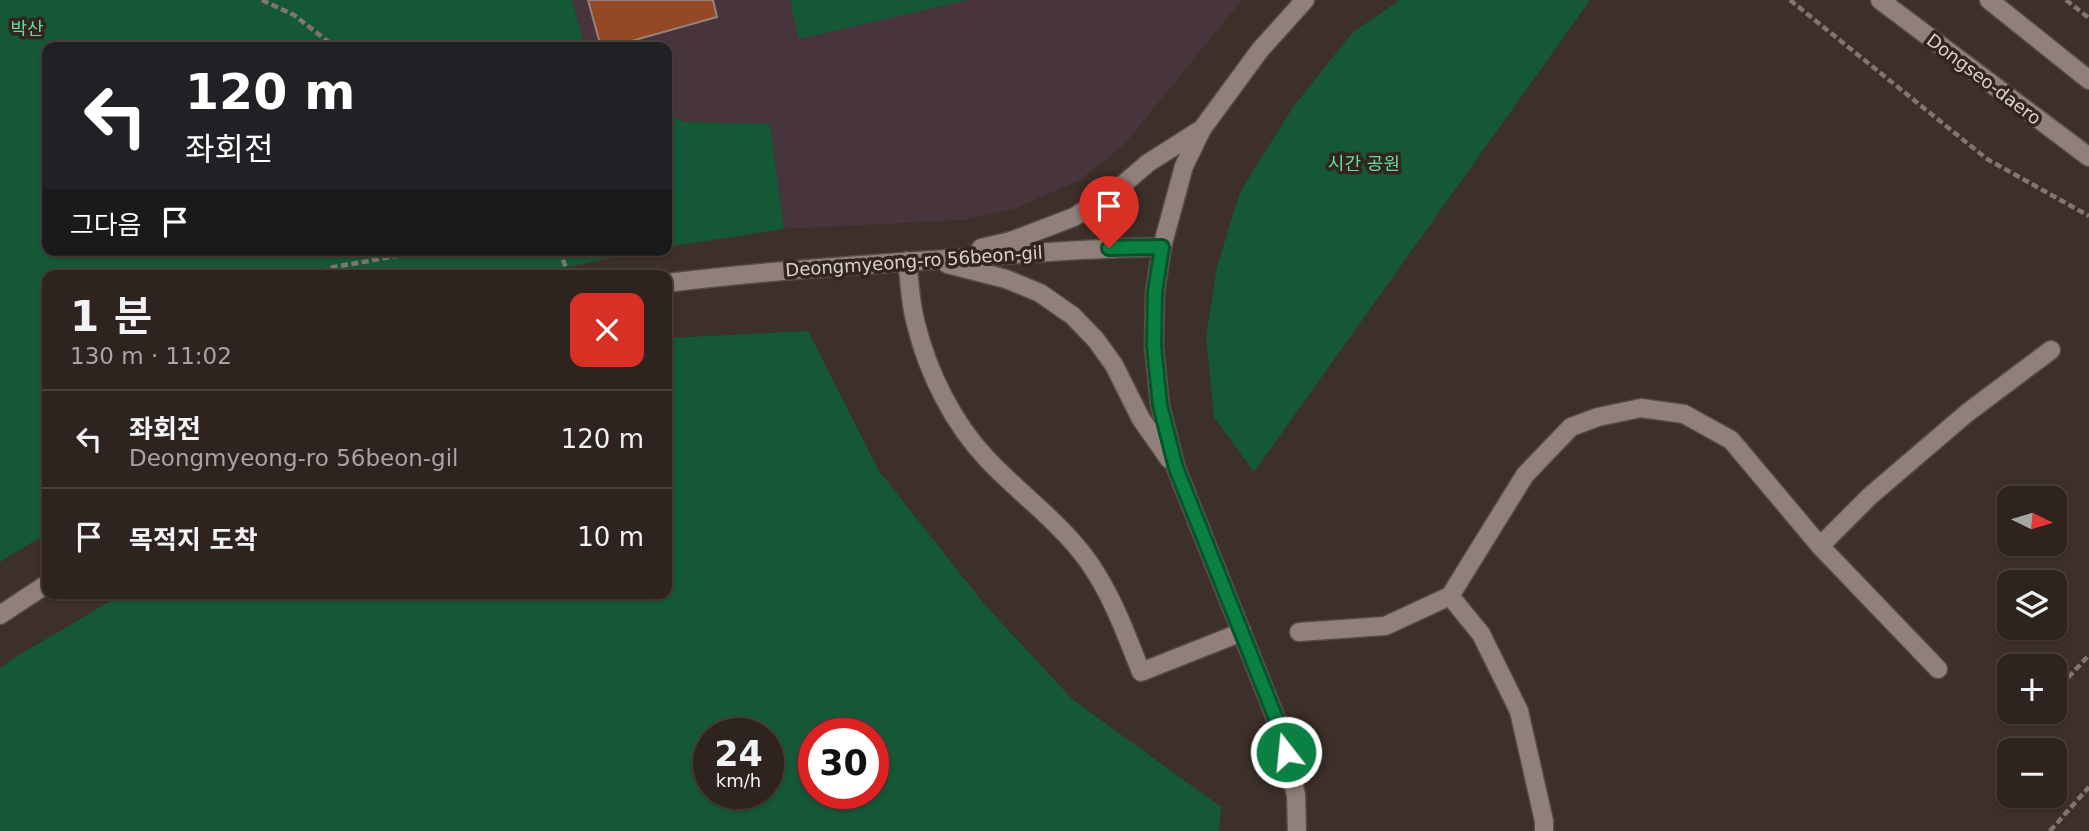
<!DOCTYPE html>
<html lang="ko">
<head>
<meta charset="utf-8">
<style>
	body { margin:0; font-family:"DejaVu Sans","Noto Sans KR",sans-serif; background:#3a2f2c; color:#f1f3f6; height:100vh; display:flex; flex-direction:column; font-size:26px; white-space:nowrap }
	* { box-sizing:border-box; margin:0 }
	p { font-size:23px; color:#a7a4a4 }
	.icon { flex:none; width:38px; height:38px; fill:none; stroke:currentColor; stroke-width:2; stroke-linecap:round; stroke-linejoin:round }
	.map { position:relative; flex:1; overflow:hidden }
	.panel { position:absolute; left:42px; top:270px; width:630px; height:329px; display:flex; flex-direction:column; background:#2e231f; border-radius:14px; box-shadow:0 2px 5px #0004,0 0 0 2px #49403d }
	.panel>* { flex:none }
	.hud { position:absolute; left:42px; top:42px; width:630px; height:214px; border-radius:14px; box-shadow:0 2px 5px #0004,0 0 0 2px #49403d; background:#202124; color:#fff; overflow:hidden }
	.needle { width:46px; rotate:95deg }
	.fabs { position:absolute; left:1997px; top:486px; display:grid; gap:14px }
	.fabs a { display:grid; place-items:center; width:70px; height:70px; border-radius:14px; background:#2e231f; box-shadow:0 2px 5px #0004,0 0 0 2px #49403d; font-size:35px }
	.speed { position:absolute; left:693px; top:718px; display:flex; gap:14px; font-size:35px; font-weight:700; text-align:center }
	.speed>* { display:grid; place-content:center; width:91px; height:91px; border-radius:50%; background:#2e231f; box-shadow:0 2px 5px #0004,0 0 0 2px #49403d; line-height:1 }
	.speed small { font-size:18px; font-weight:400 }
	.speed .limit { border:10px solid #d22; background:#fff; color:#111 }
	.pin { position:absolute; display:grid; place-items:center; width:60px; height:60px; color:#fff; margin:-72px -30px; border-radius:50% 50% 50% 0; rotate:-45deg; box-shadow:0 0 7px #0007 }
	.pin .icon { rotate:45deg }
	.me { position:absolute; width:77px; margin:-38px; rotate:344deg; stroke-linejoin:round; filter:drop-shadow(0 0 5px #0008) }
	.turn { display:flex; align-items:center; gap:24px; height:147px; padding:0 28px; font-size:32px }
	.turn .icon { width:91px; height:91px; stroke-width:2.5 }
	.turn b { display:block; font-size:49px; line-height:60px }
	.then { display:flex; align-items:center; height:66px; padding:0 28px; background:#0003; gap:14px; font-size:26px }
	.round { display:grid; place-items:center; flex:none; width:74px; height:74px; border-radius:14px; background:#3a2f2c }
	.summary { display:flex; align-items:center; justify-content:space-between; height:119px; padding:0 28px }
	h1 { font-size:42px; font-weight:600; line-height:52px }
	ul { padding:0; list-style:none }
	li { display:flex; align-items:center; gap:21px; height:98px; padding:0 28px; border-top:2px solid #49403d }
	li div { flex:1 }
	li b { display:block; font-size:26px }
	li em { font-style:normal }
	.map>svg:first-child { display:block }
</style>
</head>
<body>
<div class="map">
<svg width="2089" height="831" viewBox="0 0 2089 831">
	<rect width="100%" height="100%" fill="#3d2f29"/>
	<path fill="#47343c" d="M 572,0 L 1242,0 L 1124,145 L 1080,180 L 1014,209 L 964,220 L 784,229 L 770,124 L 684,122 L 667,113 L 667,47 L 585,47 Z"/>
	<path fill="#155836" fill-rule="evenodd" d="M 0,0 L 572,0 L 585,47 L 47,47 L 47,250 L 649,250 L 558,269 L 544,275 L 47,275 L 47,533 L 0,562 Z
		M 790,0 L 967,0 L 799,39 Z
		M 1400,0 L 1590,0 L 1254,472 L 1214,417 L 1206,337 L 1217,267 L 1240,192 L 1293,107 L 1352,33 Z
		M 667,113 L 684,122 L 770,124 L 784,229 L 667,247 Z
		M 808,331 L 879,471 L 985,605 L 1073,700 L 1221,807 L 1219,831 L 0,831 L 0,668 L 14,658 L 124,593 L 667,593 L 667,338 ZM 768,733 L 768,793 L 709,793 L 709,733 ZM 814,733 L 873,733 L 873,793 L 814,793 Z"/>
	<path fill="#944824" stroke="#94837d" stroke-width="2" d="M 588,0 L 713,0 L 717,17 L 610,47 L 601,47 Z"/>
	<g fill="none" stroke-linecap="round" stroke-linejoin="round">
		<defs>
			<path id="minor" d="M 1880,0 L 2089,157
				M 1989,0 L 2089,80
				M 981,248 L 1011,241 L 1074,217 L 1119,188 L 1148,163 L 1200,130
				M 907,261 C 910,282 910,304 916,324 C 928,373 953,423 987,459 C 1020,494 1060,522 1088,561 C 1112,595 1126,634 1141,672 L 1242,632
				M 947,264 L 1006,279 L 1040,293 L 1073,316 L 1096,340 L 1114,365 L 1141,419 L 1169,459
				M 667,283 C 755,272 844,266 933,260 C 1009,255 1085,248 1162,247
				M 1820,546 L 1938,669
				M 1450,596 L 1481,634 L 1519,711 L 1544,821 L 1544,831
				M 0,615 L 47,584
				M 1299,632 L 1385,626 L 1450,596 L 1525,475 L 1571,427 L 1598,417 L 1641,408 L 1684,414 L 1731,440 L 1820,546 L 1870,496 L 1967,413 L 2051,350
				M 1297,831 L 1296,795 L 1281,731 L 1176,468 L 1160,405 L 1154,347 L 1155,292 L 1162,247 L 1184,166 L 1202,129 L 1260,50 L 1305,0"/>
		</defs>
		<use href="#minor" stroke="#564b46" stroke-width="21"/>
		<path stroke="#817570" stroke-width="4.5" stroke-dasharray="7 3.5" stroke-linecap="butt" d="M 262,0 L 294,15 L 335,47
			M 1790,0 L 1987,159 L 2089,216
			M 2066,0 L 2089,18
			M 559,250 L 569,275
			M 311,275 L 334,267 L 431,250
			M 2054,693 L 2089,655
			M 2035,714 L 2037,712
			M 2050,831 L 2089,787"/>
		<use href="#minor" stroke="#908079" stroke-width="18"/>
	</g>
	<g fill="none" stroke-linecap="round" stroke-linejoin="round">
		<defs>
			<path id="route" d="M 1109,248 L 1162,247 L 1155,292 L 1154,346 L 1160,405 L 1176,468 L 1281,731 L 1286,752"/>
		</defs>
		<use href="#route" stroke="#07532c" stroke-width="18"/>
		<use href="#route" stroke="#0b8043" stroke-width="12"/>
	</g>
	<g text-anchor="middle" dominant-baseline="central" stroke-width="7" stroke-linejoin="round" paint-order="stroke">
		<g font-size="18" fill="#68dd9b" stroke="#322520">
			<text x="27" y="28">박산</text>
			<text x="1364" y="163">시간 공원</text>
		</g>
		<g font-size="18" fill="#dad1cd" stroke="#322520">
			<text transform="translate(1984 79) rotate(37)">Dongseo-daero</text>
			<text transform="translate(914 261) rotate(-4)">Deongmyeong-ro 56beon-gil</text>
		</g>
	</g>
</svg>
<div class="fabs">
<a><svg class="needle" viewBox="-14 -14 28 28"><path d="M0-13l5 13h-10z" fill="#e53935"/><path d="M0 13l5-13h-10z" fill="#a7a4a4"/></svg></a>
<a><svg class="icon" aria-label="layers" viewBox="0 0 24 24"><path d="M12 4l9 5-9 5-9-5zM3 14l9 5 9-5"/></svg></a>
<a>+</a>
<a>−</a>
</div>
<div class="speed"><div>24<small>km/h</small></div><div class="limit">30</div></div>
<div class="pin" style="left:1109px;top:248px;background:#d93025"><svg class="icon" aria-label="arrive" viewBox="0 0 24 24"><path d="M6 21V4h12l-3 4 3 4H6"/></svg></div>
<svg class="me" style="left:1286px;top:752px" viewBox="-20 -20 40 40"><circle r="17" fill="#0b8043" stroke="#fff" stroke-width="3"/><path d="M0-11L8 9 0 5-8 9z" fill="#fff"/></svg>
<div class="hud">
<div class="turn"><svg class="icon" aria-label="left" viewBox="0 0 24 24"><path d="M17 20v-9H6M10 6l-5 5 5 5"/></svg><div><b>120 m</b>좌회전</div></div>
<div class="then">그다음<svg class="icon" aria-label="arrive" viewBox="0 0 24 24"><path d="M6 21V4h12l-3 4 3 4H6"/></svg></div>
</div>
<section class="panel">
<div class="summary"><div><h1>1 분</h1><p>130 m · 11:02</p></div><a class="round" style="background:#d93025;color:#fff"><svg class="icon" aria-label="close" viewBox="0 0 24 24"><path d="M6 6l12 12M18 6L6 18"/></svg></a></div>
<ul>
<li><svg class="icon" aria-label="left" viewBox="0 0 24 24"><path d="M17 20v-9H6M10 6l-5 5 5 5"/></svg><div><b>좌회전</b><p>Deongmyeong-ro 56beon-gil</p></div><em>120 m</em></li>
<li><svg class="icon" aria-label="arrive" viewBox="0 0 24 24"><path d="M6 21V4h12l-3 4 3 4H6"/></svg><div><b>목적지 도착</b></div><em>10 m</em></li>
</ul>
</section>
</div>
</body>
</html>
